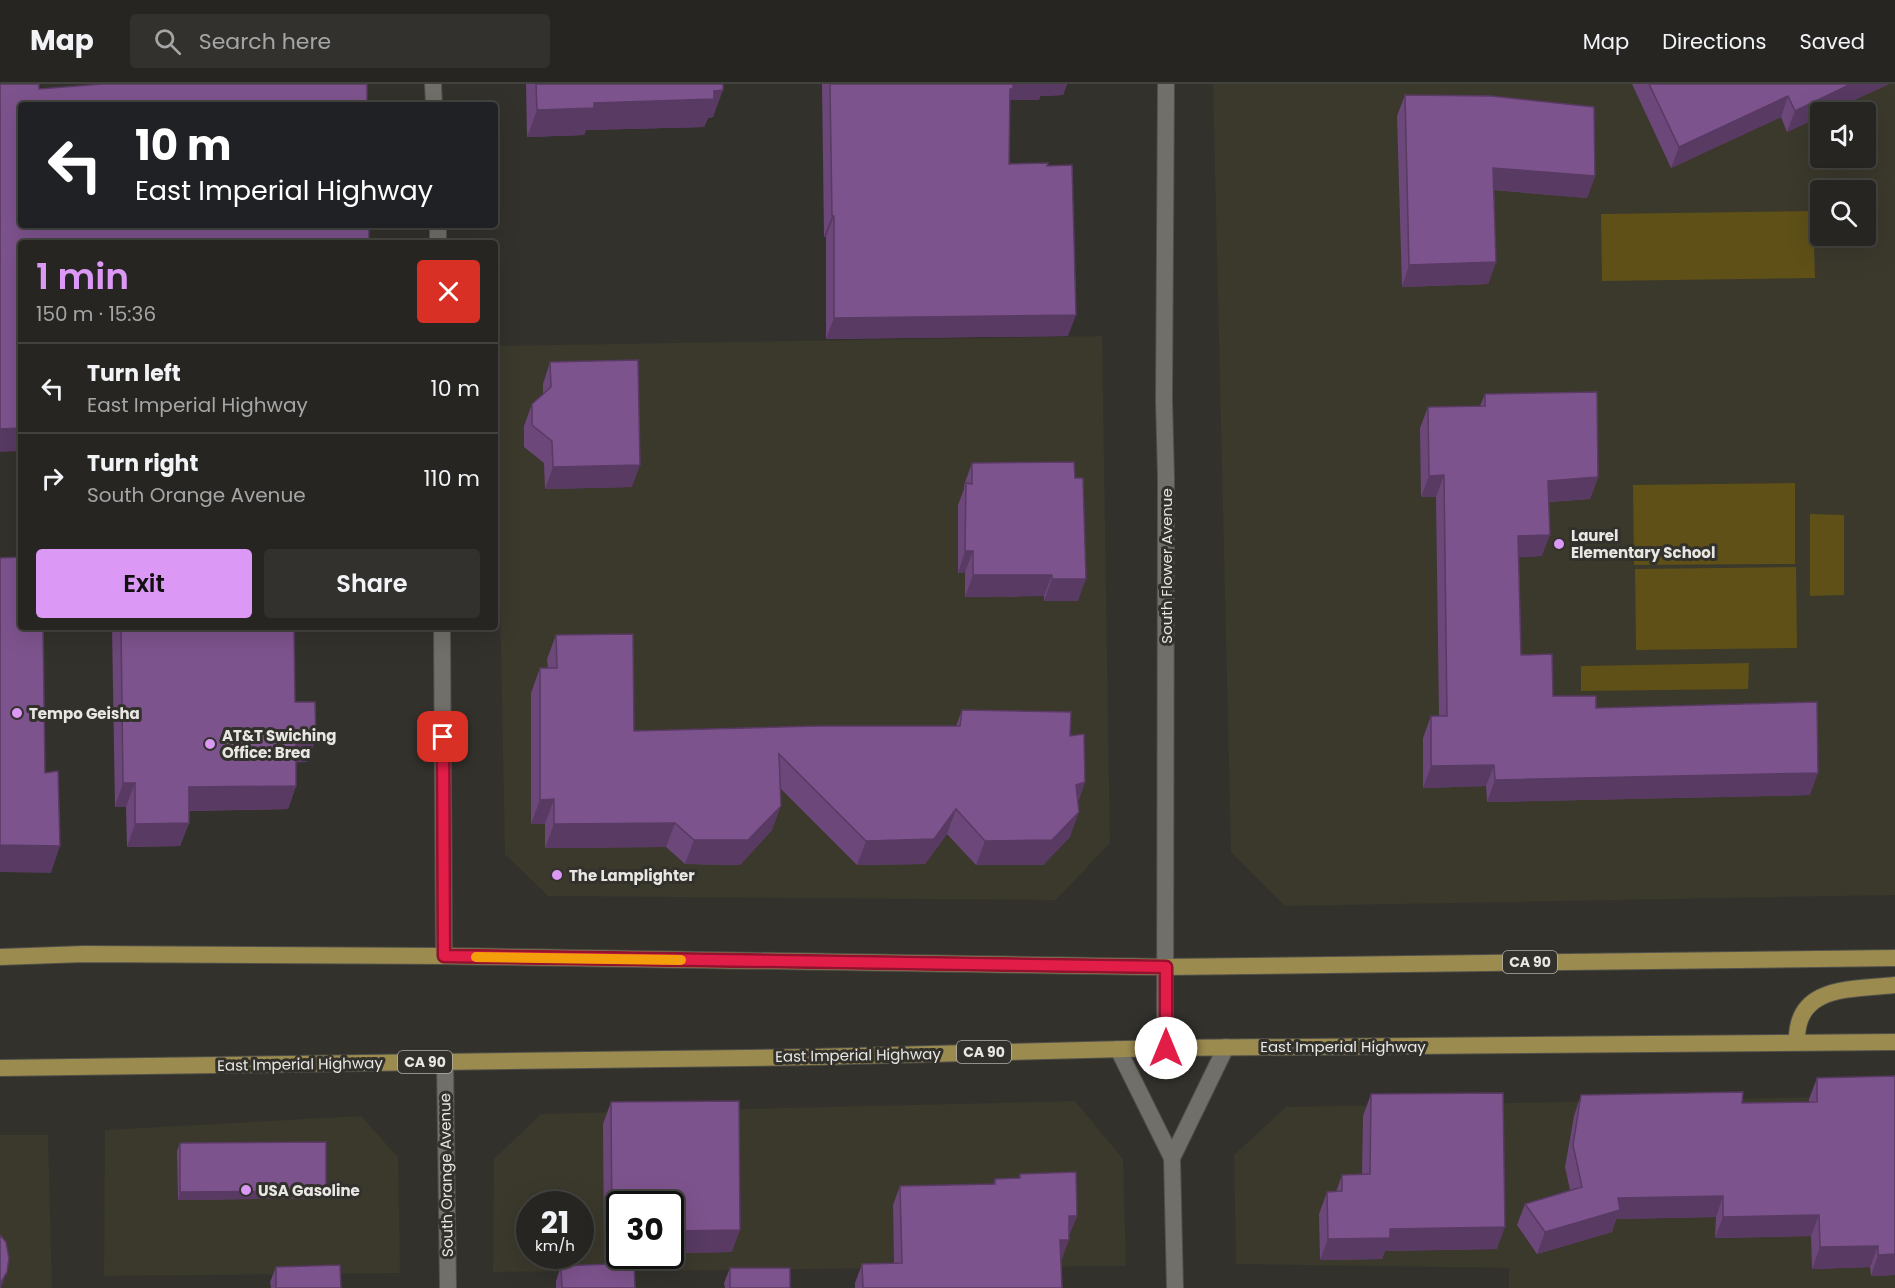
<!DOCTYPE html>
<html lang="en">
<head>
<meta charset="utf-8">
<style>
	body { margin:0; font-family:Poppins,sans-serif; background:#32312e; color:#f1f3f6; height:100vh; display:flex; flex-direction:column; font-size:22px; white-space:nowrap }
	* { box-sizing:border-box; margin:0 }
	p { font-size:20px; color:#a4a5a5 }
	.icon { flex:none; width:33px; height:33px; fill:none; stroke:currentColor; stroke-width:2; stroke-linecap:round; stroke-linejoin:round }
	.map { position:relative; flex:1; overflow:hidden }
	.details { position:absolute; left:18px; top:156px; width:480px; height:390px; display:flex; flex-direction:column; background:#262521; border-radius:6px; box-shadow:0 6px 24px #0002,0 0 0 2px #42423f }
	.details>* { flex:none }
	.hud { position:absolute; left:18px; top:18px; width:480px; height:126px; border-radius:6px; box-shadow:0 6px 24px #0002,0 0 0 2px #42423f; background:#202124; color:#fff; overflow:hidden }
	.buttons { position:absolute; left:1810px; top:18px; display:grid; gap:12px }
	.buttons a { display:grid; place-items:center; width:66px; height:66px; border-radius:6px; background:#262521; box-shadow:0 6px 24px #0002,0 0 0 2px #42423f; font-size:30px }
	.speed { position:absolute; left:516px; top:1107px; display:flex; gap:12px; font-size:30px; font-weight:700; text-align:center }
	.speed>* { display:grid; place-content:center; width:78px; height:78px; border-radius:50%; background:#262521; box-shadow:0 6px 24px #0002,0 0 0 2px #42423f; line-height:1 }
	.speed small { font-size:15px; font-weight:400 }
	.speed .limit { border:3px solid #111; border-radius:9px; background:#fff; color:#111 }
	.pin { position:absolute; display:grid; place-items:center; width:51px; height:51px; color:#fff; margin:-26px; border-radius:12px; box-shadow:0 3px 9px #0006 }
	.me { position:absolute; width:66px; margin:-33px; rotate:0deg; stroke-linejoin:round; filter:drop-shadow(0 0 4px #0008) }
	.turn { display:flex; align-items:center; gap:21px; height:126px; padding:0 18px; font-size:27px }
	.turn .icon { width:78px; height:78px; stroke-width:2.5 }
	.turn b { display:block; font-size:42px; line-height:51px }
	.round { display:grid; place-items:center; flex:none; width:63px; height:63px; border-radius:6px; background:#32312e }
	.headline { display:flex; align-items:center; justify-content:space-between; height:102px; padding:0 18px }
	h1 { font-size:36px; font-weight:600; line-height:45px; color:#db99f5 }
	.action { display:flex; gap:12px; margin-top:auto; padding:12px 18px }
	.action a { flex:1; height:69px; border-radius:6px; background:#db99f5; color:#111; font-size:24px; font-weight:600; line-height:69px; text-align:center }
	.action a+a { background:#32312e; color:#f1f3f6 }
	ul { padding:0; list-style:none }
	li { display:flex; align-items:center; gap:18px; height:90px; padding:0 18px; border-top:2px solid #42423f }
	li div { flex:1 }
	li b { display:block; font-size:22px }
	li em { font-style:normal }
	header { display:flex; align-items:center; gap:36px; box-sizing:border-box; height:84px; padding:0 30px; background:#262521; border-bottom:2px solid #42423f }
	header strong { font-size:28px }
	nav { display:flex; gap:33px; margin-inline-start:auto; font-size:21px }
	.search { width:420px; height:54px; background:#32312e; display:flex; align-items:center; gap:15px; box-sizing:border-box; padding:0 21px; border-radius:6px; color:#a4a5a5; font-size:22px }
	.map>svg:first-child { display:block }
</style>
</head>
<body>
<header>
<strong>Map</strong>
<div class="search"><svg class="icon" aria-label="search" viewBox="0 0 24 24"><circle cx="10" cy="10" r="6"/><path d="M15 15l6 6"/></svg>Search here</div>
<nav><a>Map</a><a>Directions</a><a>Saved</a></nav>
</header>
<div class="map">
<svg width="1895" height="1204" viewBox="0 0 1895 1204">
	<rect width="100%" height="100%" fill="#33312c"/>
	<path fill="#3b382c" fill-rule="evenodd" d="M 1213,0 L 1895,0 L 1895,811 L 1285,822 L 1231,768 ZM 1821,28 L 1866,28 L 1866,74 L 1821,74 ZM 1821,106 L 1866,106 L 1866,152 L 1821,152 Z
		M 1102,252 L 1110,759 L 1056,816 L 548,812 L 505,770 L 495,262 Z
		M 1895,1012 L 1895,1204 L 1509,1204 L 1509,1184 L 1236,1180 L 1234,1071 L 1286,1023 Z
		M 1075,1017 L 1123,1075 L 1126,1182 L 493,1188 L 494,1075 L 541,1030 ZM 530,1120 L 580,1120 L 580,1172 L 530,1172 ZM 620,1120 L 670,1120 L 670,1172 L 620,1172 Z
		M 361,1032 L 398,1073 L 400,1189 L 104,1192 L 105,1046 Z
		M 0,1051 L 48,1051 L 52,1204 L 0,1204 Z"/>
	<path fill="#5e5017" d="M 1813,127 L 1815,194 L 1602,197 L 1601,130 Z
		M 1795,399 L 1795,480 L 1634,481 L 1633,401 Z
		M 1810,430 L 1844,431 L 1844,511 L 1810,512 Z
		M 1796,483 L 1797,564 L 1636,566 L 1635,485 Z
		M 1749,579 L 1748,605 L 1581,607 L 1581,582 Z"/>
	<g fill="none" stroke-linecap="round" stroke-linejoin="round">
		<defs>
			<path id="minor" d="M 433,0 L 434,21
				M 438,141 L 438,159
				M 442,543 L 444,872
				M 1165,964 L 1166,394 L 1164,316 L 1166,0
				M 1118,965 L 1172,1074
				M 445,978 L 448,1204
				M 1175,1204 L 1172,1074 L 1226,963"/>
			<path id="primary" d="M 0,873 L 84,870 L 444,872 L 1165,883 L 1895,874
				M 1797,958 C 1795,900 1853,906 1895,901
				M 0,984 L 812,973 L 1165,964 L 1895,958"/>
		</defs>
		<use href="#minor" stroke="#504f4a" stroke-width="18"/>
		<use href="#primary" stroke="#504f4a" stroke-width="18"/>
		<use href="#minor" stroke="#716f69" stroke-width="16"/>
		<use href="#primary" stroke="#9b8b4f" stroke-width="16"/>
	</g>
	<path fill="#6c4779" d="M 526,0 L 723,0 L 713,33 L 708,34 L 704,43 L 586,46 L 584,51 L 527,53 Z
		M 822,0 L 1067,0 L 1063,11 L 1040,12 L 1039,16 L 1010,16 L 1009,80 L 1047,82 L 1068,252 L 826,255 L 826,153 L 824,153 Z
		M 1632,0 L 1889,0 L 1828,28 L 1821,28 L 1821,32 L 1787,48 L 1781,33 L 1671,84 Z
		M 1405,11 L 1595,92 L 1587,114 L 1493,106 L 1496,178 L 1488,200 L 1402,203 L 1397,32 Z
		M 550,278 L 632,403 L 545,405 L 544,379 L 524,363 L 524,342 L 532,320 L 543,310 L 543,300 Z
		M 1485,310 L 1598,393 L 1590,415 L 1549,418 L 1542,472 L 1519,473 L 1521,571 L 1553,612 L 1596,624 L 1810,711 L 1487,718 L 1486,702 L 1423,704 L 1423,654 L 1431,632 L 1439,632 L 1436,413 L 1421,413 L 1420,344 L 1428,323 L 1480,322 Z
		M 972,379 L 1078,517 L 1044,517 L 1044,512 L 965,513 L 965,488 L 958,489 L 958,421 L 964,405 L 964,401 Z
		M 112,543 L 294,543 L 295,618 L 307,678 L 296,678 L 296,702 L 288,725 L 189,727 L 189,739 L 180,762 L 127,763 L 126,723 L 115,723 Z
		M 556,551 L 634,647 L 956,642 L 962,626 L 1070,652 L 1085,698 L 1078,718 L 1070,753 L 1043,781 L 976,781 L 947,750 L 925,780 L 857,781 L 780,704 L 772,746 L 740,781 L 685,780 L 666,763 L 545,764 L 545,740 L 531,740 L 531,609 L 540,584 L 548,584 L 547,575 Z
		M 1817,994 L 1895,1191 L 1871,1192 L 1870,1183 L 1812,1185 L 1811,1152 L 1715,1154 L 1716,1133 L 1616,1135 L 1612,1148 L 1537,1170 L 1517,1141 L 1525,1120 L 1570,1106 L 1565,1083 L 1574,1032 L 1581,1011 L 1742,1019 L 1809,1018 L 1809,1015 Z
		M 1371,1010 L 1497,1165 L 1385,1167 L 1382,1175 L 1320,1176 L 1319,1130 L 1327,1108 L 1336,1108 L 1342,1091 L 1362,1090 L 1363,1032 Z
		M 611,1018 L 732,1168 L 604,1170 L 603,1040 Z
		M 180,1059 L 326,1107 L 324,1114 L 178,1116 L 177,1067 Z
		M 1020,1090 L 1077,1132 L 1069,1151 L 1062,1175 L 1061,1175 L 1062,1204 L 855,1204 L 855,1199 L 862,1180 L 894,1179 L 893,1121 L 900,1102 L 993,1100 L 995,1095 L 1019,1094 Z
		M 561,1182 L 635,1204 L 556,1204 L 556,1197 Z
		M 276,1183 L 341,1204 L 271,1204 L 270,1198 Z
		M 730,1184 L 790,1204 L 725,1204 L 724,1199 Z"/>
	<path fill="#583a63" d="M 1011,0 L 1067,0 L 1063,11 L 1040,12 L 1039,16 L 1009,16 L 1006,27 Z
		M 1851,0 L 1889,0 L 1828,28 L 1821,28 L 1821,32 L 1787,48 L 1795,27 Z
		M 723,6 L 713,33 L 708,34 L 704,43 L 586,46 L 584,51 L 527,53 L 537,26 L 594,19 Z
		M 1788,12 L 1781,33 L 1671,84 L 1679,63 Z
		M 1493,84 L 1595,92 L 1587,114 L 1485,105 Z
		M 832,132 L 834,132 L 826,153 L 824,153 Z
		M 1496,178 L 1488,200 L 1402,203 L 1409,181 Z
		M 1076,231 L 1068,252 L 826,255 L 834,234 Z
		M 21,344 L 21,367 L 0,368 L 0,345 Z
		M 640,381 L 632,403 L 545,405 L 553,383 Z
		M 1444,391 L 1436,413 L 1421,413 L 1429,392 Z
		M 1598,393 L 1590,415 L 1541,418 L 1548,397 Z
		M 1550,451 L 1542,472 L 1511,474 L 1518,452 Z
		M 965,467 L 973,467 L 965,488 L 958,489 Z
		M 973,491 L 1052,491 L 1044,512 L 965,513 Z
		M 1052,495 L 1086,495 L 1078,517 L 1044,517 Z
		M 296,655 L 316,655 L 307,678 L 287,679 Z
		M 1494,681 L 1486,702 L 1423,704 L 1431,682 Z
		M 1818,689 L 1810,711 L 1487,718 L 1495,696 Z
		M 1085,698 L 1076,722 L 1076,701 Z
		M 123,699 L 135,699 L 126,723 L 115,723 Z
		M 296,702 L 288,725 L 180,727 L 189,703 Z
		M 554,715 L 545,740 L 531,740 L 540,716 Z
		M 781,722 L 772,746 L 740,781 L 685,780 L 694,756 Z
		M 956,725 L 947,750 L 925,780 L 857,781 L 866,757 Z
		M 1079,728 L 1070,753 L 1043,781 L 976,781 L 985,757 Z
		M 189,739 L 180,762 L 127,763 L 135,740 Z
		M 675,739 L 666,763 L 545,764 L 554,740 Z
		M 0,761 L 60,762 L 51,789 L 0,788 Z
		M 326,1107 L 324,1114 L 178,1116 L 180,1108 Z
		M 1723,1112 L 1716,1133 L 1616,1135 L 1612,1148 L 1537,1170 L 1545,1148 L 1618,1114 Z
		M 1819,1131 L 1811,1152 L 1715,1154 L 1723,1133 Z
		M 1069,1132 L 1077,1132 L 1070,1150 L 1062,1151 Z
		M 1505,1143 L 1497,1165 L 1385,1167 L 1382,1175 L 1320,1176 L 1328,1155 L 1390,1145 Z
		M 740,1146 L 732,1168 L 670,1169 L 670,1147 Z
		M 612,1148 L 620,1148 L 620,1169 L 604,1170 Z
		M 1060,1156 L 1069,1156 L 1062,1175 L 1054,1175 Z
		M 1878,1162 L 1870,1183 L 1812,1185 L 1820,1163 Z
		M 1895,1170 L 1895,1191 L 1871,1192 L 1878,1171 Z
		M 7,1188 L 1,1204 L 0,1204 L 0,1200 Z"/>
	<path fill="#7d538d" stroke="#583a63" stroke-width="1.5" d="M 0,0 L 39,0 L 39,5 L 103,0 L 367,0 L 367,21 L 21,21 L 21,141 L 369,141 L 369,159 L 21,159 L 21,344 L 0,345 Z
		M 536,0 L 723,0 L 723,6 L 714,7 L 714,15 L 594,19 L 594,24 L 537,26 Z
		M 830,0 L 1013,0 L 1013,5 L 1010,5 L 1009,80 L 1048,79 L 1047,82 L 1072,81 L 1076,231 L 834,234 L 834,132 L 832,132 Z
		M 1649,0 L 1851,0 L 1795,27 L 1788,12 L 1679,63 Z
		M 1405,11 L 1491,12 L 1594,23 L 1595,92 L 1493,84 L 1496,178 L 1409,181 Z
		M 638,276 L 640,381 L 553,383 L 552,357 L 532,341 L 532,320 L 551,303 L 550,278 Z
		M 1597,308 L 1598,393 L 1548,397 L 1550,451 L 1518,452 L 1521,571 L 1552,570 L 1553,612 L 1596,612 L 1596,624 L 1817,618 L 1818,689 L 1495,696 L 1494,681 L 1431,682 L 1431,632 L 1447,632 L 1444,391 L 1429,392 L 1428,323 L 1485,322 L 1485,310 Z
		M 1074,378 L 1075,394 L 1083,394 L 1086,495 L 1052,495 L 1052,491 L 973,491 L 973,467 L 965,467 L 966,399 L 972,400 L 972,379 Z
		M 21,473 L 21,543 L 43,543 L 45,689 L 58,687 L 60,762 L 0,761 L 0,474 Z
		M 121,543 L 294,543 L 295,618 L 315,618 L 316,655 L 296,655 L 296,702 L 189,703 L 189,739 L 135,740 L 135,699 L 123,699 Z
		M 633,550 L 634,647 L 818,642 L 960,642 L 962,626 L 1071,628 L 1070,652 L 1084,650 L 1085,698 L 1076,701 L 1079,728 L 1052,756 L 985,757 L 956,725 L 934,755 L 866,757 L 779,670 L 781,722 L 748,756 L 694,756 L 675,739 L 554,740 L 554,715 L 540,716 L 540,584 L 557,584 L 556,551 Z
		M 1895,992 L 1895,1170 L 1878,1171 L 1878,1162 L 1820,1163 L 1819,1131 L 1723,1133 L 1723,1112 L 1618,1114 L 1620,1126 L 1545,1148 L 1525,1120 L 1582,1103 L 1573,1061 L 1581,1011 L 1743,1008 L 1742,1019 L 1817,1018 L 1817,994 Z
		M 1503,1009 L 1505,1143 L 1390,1145 L 1390,1154 L 1328,1155 L 1327,1108 L 1342,1107 L 1342,1091 L 1370,1090 L 1371,1010 Z
		M 739,1017 L 740,1146 L 670,1147 L 670,1120 L 620,1120 L 620,1148 L 612,1148 L 611,1018 Z
		M 326,1058 L 326,1107 L 180,1108 L 180,1059 Z
		M 1076,1088 L 1077,1132 L 1069,1132 L 1069,1156 L 1060,1156 L 1062,1204 L 863,1204 L 862,1180 L 902,1179 L 900,1102 L 995,1100 L 995,1095 L 1020,1094 L 1020,1090 Z
		M 0,1151 L 6,1158 L 9,1174 L 7,1188 L 0,1200 Z
		M 634,1179 L 635,1204 L 562,1204 L 561,1182 Z
		M 340,1181 L 341,1204 L 276,1204 L 276,1183 Z
		M 730,1184 L 790,1184 L 790,1204 L 730,1204 Z"/>
	<g fill="none" stroke-linecap="round" stroke-linejoin="round">
		<defs>
			<path id="route" d="M 443,653 L 444,872 L 1166,883 L 1166,964"/>
		</defs>
		<use href="#route" stroke="#92132f" stroke-width="15"/>
		<use href="#route" stroke="#e11d48" stroke-width="10"/>
		<path stroke="#f59e0b" stroke-width="10" d="M 476,873 L 681,876"/>
	</g>
	<g fill="#db99f5" stroke="#33312c" stroke-width="2">
		<circle cx="1559" cy="460" r="6"/>
		<circle cx="17" cy="629" r="6"/>
		<circle cx="210" cy="660" r="6"/>
		<circle cx="557" cy="791" r="6"/>
		<circle cx="246" cy="1106" r="6"/>
	</g>
	<g text-anchor="middle" dominant-baseline="central" stroke-width="6" stroke-linejoin="round" paint-order="stroke">
		<g fill="#33312c" stroke="#b2b0ac" stroke-width="1.5">
			<rect x="1503" y="867" width="54" height="22" rx="4.5"/>
			<rect x="957" y="957" width="54" height="22" rx="4.5"/>
			<rect x="398" y="967" width="54" height="22" rx="4.5"/>
		</g>
		<g font-size="14" font-weight="bold" fill="#e8e7e3">
			<text x="1530" y="878">CA 90</text>
			<text x="984" y="968">CA 90</text>
			<text x="425" y="978">CA 90</text>
		</g>
		<g font-size="15" font-weight="bold" fill="#e8e7e3" stroke="#33312c" text-anchor="start">
			<text x="1571" y="451">Laurel<tspan x="1571" dy="17">Elementary School</tspan></text>
			<text x="29" y="629">Tempo Geisha</text>
			<text x="222" y="651">AT&amp;T Swiching<tspan x="222" dy="17">Office: Brea</tspan></text>
			<text x="569" y="791">The Lamplighter</text>
			<text x="258" y="1106">USA Gasoline</text>
		</g>
		<g font-size="15" fill="#e8e7e3" stroke="#33312c">
			<text transform="translate(1166 482) rotate(-90)">South Flower Avenue</text>
			<text x="1343" y="962">East Imperial Highway</text>
			<text transform="translate(858 971) rotate(-1)">East Imperial Highway</text>
			<text transform="translate(300 980) rotate(-1)">East Imperial Highway</text>
			<text transform="translate(446 1091) rotate(-91)">South Orange Avenue</text>
		</g>
	</g>
</svg>
<div class="buttons">
<a><svg class="icon" aria-label="sound" viewBox="0 0 24 24"><path d="M4 9h4l5-4v14l-5-4H4zM17 9q2 3 0 6"/></svg></a>
<a><svg class="icon" aria-label="search" viewBox="0 0 24 24"><circle cx="10" cy="10" r="6"/><path d="M15 15l6 6"/></svg></a>
</div>
<div class="speed"><div>21<small>km/h</small></div><div class="limit">30</div></div>
<div class="pin" style="left:443px;top:653px;background:#d93025"><svg class="icon" aria-label="arrive" viewBox="0 0 24 24"><path d="M6 21V4h12l-3 4 3 4H6"/></svg></div>
<svg class="me" style="left:1166px;top:964px" viewBox="-20 -20 40 40"><circle r="19" fill="#fff"/><path d="M0-13L10 11 0 6-10 11z" fill="#e11d48"/></svg>
<div class="hud">
<div class="turn"><svg class="icon" aria-label="left" viewBox="0 0 24 24"><path d="M17 20v-9H6M10 6l-5 5 5 5"/></svg><div><b>10 m</b>East Imperial Highway</div></div>
</div>
<section class="details">
<div class="headline"><div><h1>1 min</h1><p>150 m · 15:36</p></div><a class="round" style="background:#d93025;color:#fff"><svg class="icon" aria-label="close" viewBox="0 0 24 24"><path d="M6 6l12 12M18 6L6 18"/></svg></a></div>
<ul>
<li><svg class="icon" aria-label="left" viewBox="0 0 24 24"><path d="M17 20v-9H6M10 6l-5 5 5 5"/></svg><div><b>Turn left</b><p>East Imperial Highway</p></div><em>10 m</em></li>
<li><svg class="icon" aria-label="right" viewBox="0 0 24 24"><path d="M7 20v-9h11M14 6l5 5-5 5"/></svg><div><b>Turn right</b><p>South Orange Avenue</p></div><em>110 m</em></li>
</ul>
<div class="action"><a>Exit</a><a>Share</a></div>
</section>
</div>
</body>
</html>
